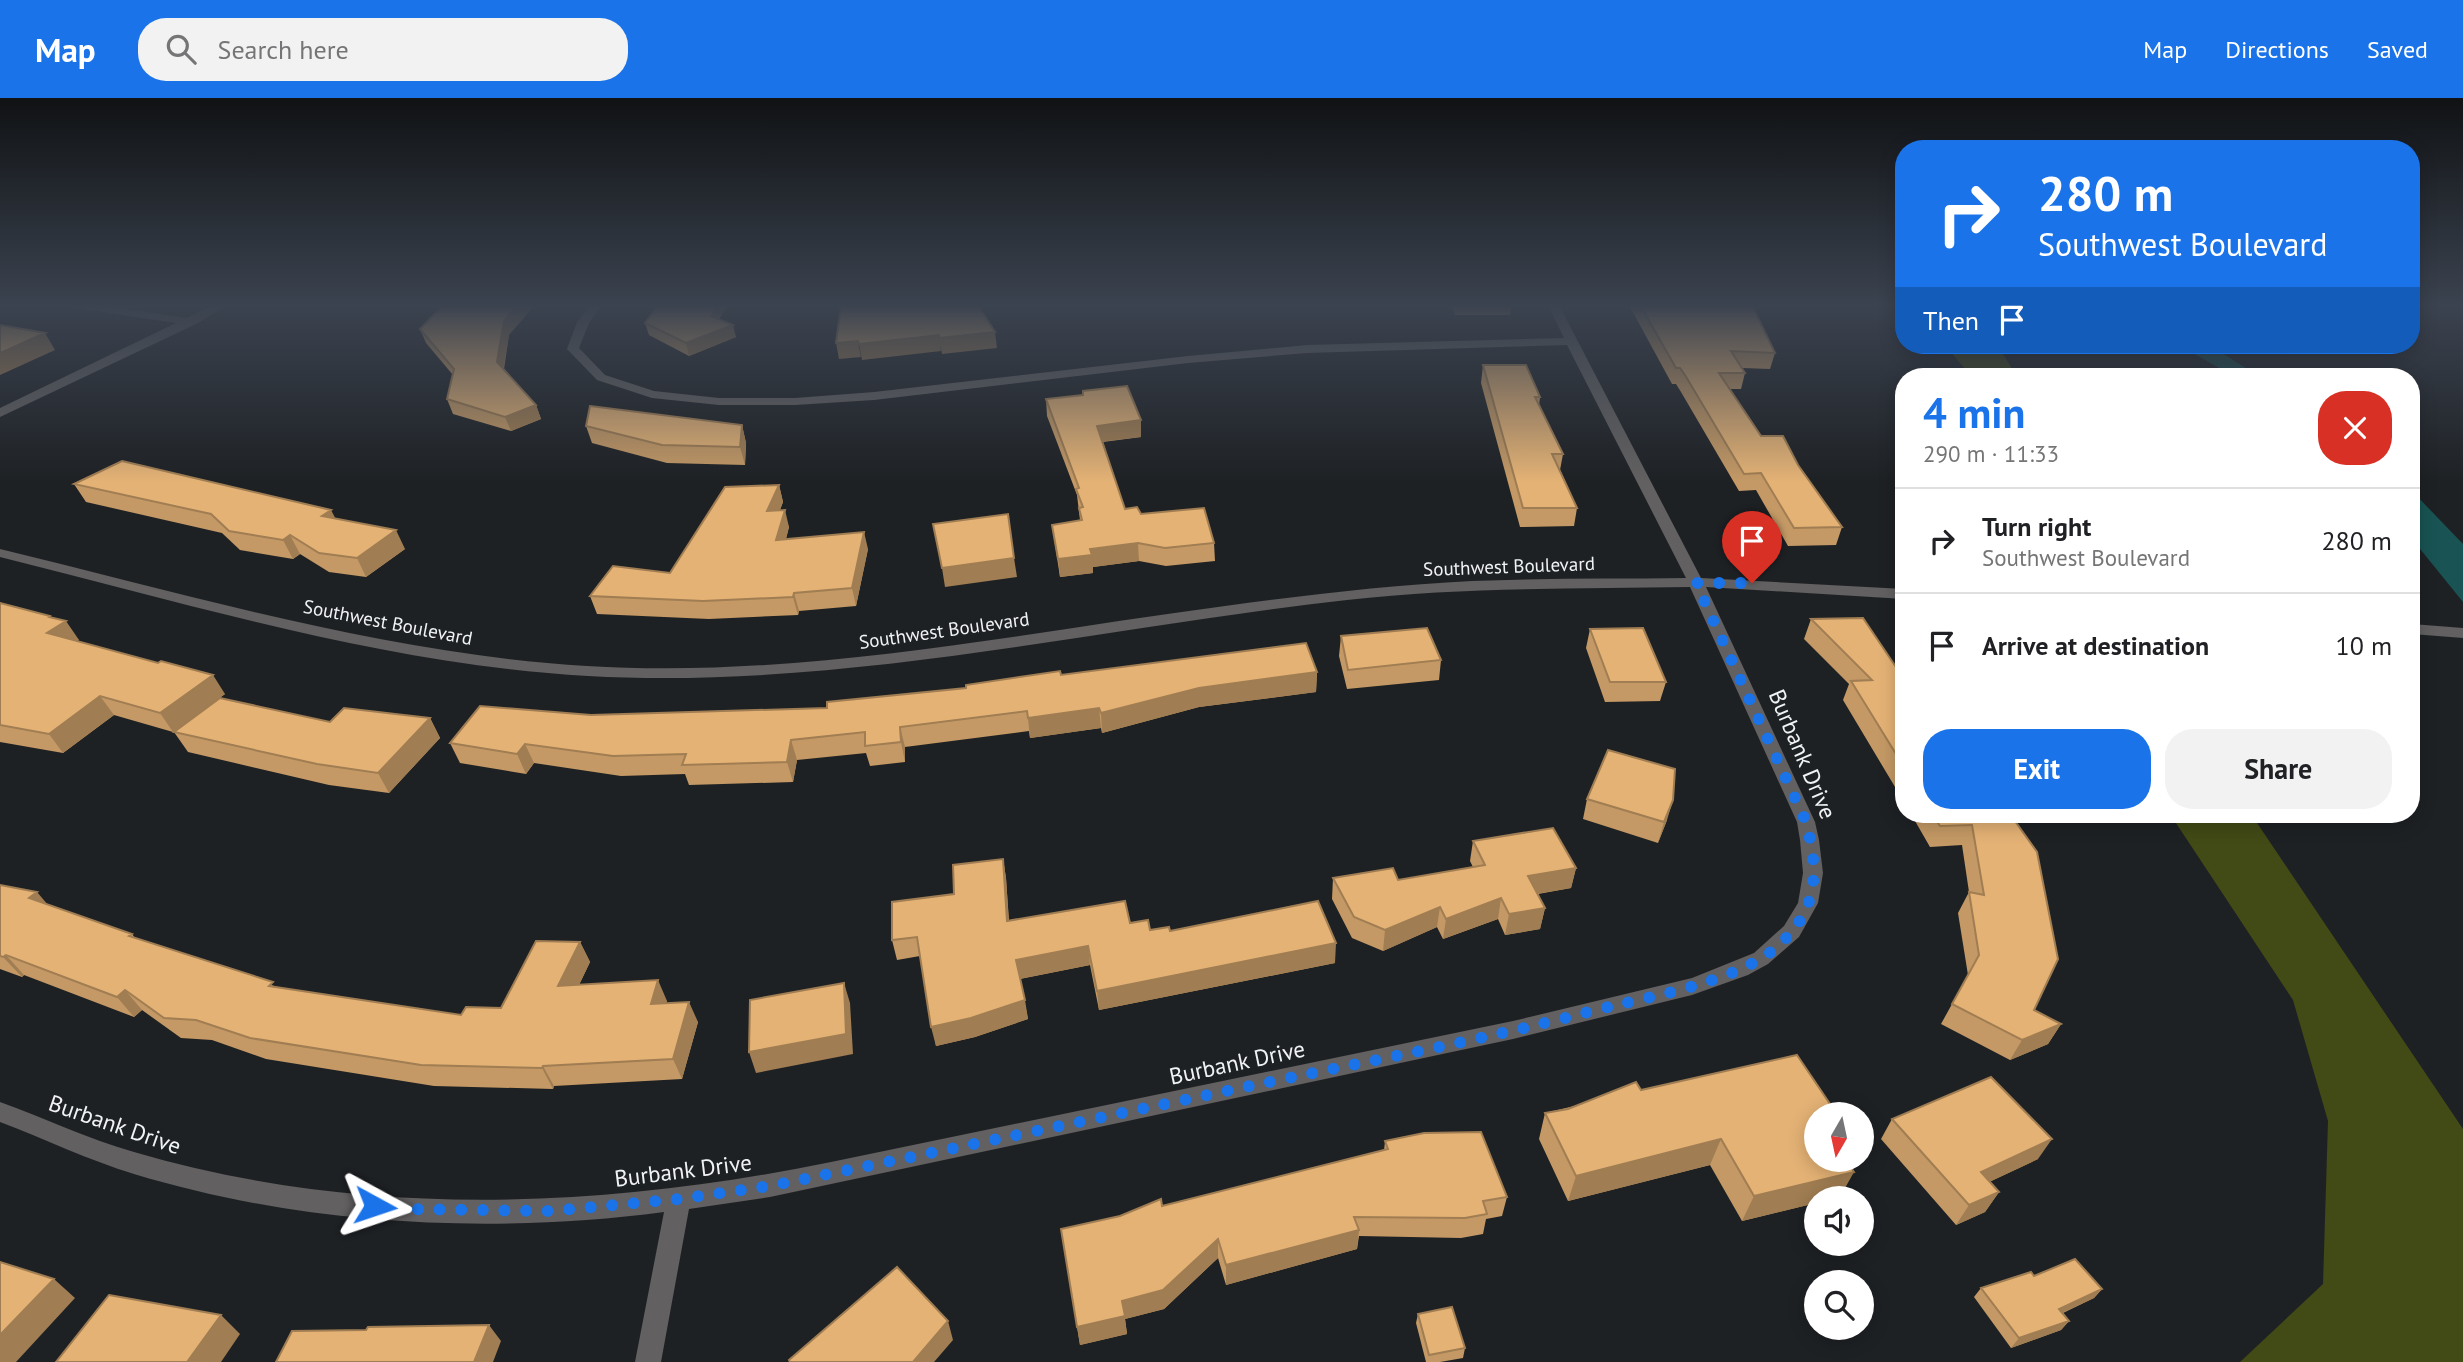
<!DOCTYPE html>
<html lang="en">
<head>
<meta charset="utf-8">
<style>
	body { margin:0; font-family:"PT Sans",sans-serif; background:#f2f2f2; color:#202124; height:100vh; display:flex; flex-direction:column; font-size:26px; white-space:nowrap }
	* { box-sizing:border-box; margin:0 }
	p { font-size:23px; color:#757577 }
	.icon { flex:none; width:38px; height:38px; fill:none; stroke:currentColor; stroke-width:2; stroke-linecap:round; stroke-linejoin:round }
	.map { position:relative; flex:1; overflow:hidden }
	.details { position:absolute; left:1895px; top:270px; width:525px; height:455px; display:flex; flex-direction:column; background:#fff; border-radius:28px; box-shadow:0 4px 18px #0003 }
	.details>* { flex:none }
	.hud { position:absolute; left:1895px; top:42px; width:525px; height:214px; border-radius:28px; box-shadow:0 4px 18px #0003; background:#1a73e8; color:#fff; overflow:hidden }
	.needle { width:46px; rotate:189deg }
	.buttons { position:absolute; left:1804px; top:1004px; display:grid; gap:14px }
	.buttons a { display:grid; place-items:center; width:70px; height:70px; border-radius:50%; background:#fff; box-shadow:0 4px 18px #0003; font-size:35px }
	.pin { position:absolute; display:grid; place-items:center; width:60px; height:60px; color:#fff; margin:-72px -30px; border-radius:50% 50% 50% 0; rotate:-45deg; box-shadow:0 0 7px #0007 }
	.pin .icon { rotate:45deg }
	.me { position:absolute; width:77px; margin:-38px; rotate:95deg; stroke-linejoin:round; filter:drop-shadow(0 0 5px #0008) }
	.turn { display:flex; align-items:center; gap:24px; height:147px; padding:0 28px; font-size:32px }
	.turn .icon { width:91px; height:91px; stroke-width:2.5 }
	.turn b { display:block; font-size:49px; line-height:60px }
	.then { display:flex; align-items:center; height:66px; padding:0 28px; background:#0003; gap:14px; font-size:26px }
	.round { display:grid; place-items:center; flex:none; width:74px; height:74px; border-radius:28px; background:#f2f2f2 }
	.head { display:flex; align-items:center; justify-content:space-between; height:119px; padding:0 28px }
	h1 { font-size:42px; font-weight:600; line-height:52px; color:#1a73e8 }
	.action { display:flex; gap:14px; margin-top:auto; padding:14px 28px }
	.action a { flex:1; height:80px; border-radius:28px; background:#1a73e8; color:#fff; font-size:28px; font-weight:600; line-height:80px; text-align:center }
	.action a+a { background:#f2f2f2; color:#202124 }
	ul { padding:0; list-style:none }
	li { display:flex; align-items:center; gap:21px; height:105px; padding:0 28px; border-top:2px solid #e0e0e0 }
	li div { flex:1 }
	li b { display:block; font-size:26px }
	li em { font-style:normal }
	header { display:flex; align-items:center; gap:42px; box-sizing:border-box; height:98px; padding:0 35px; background:#1a73e8; color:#fff }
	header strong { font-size:33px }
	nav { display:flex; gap:38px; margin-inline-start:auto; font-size:24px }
	.search { width:490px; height:63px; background:#f2f2f2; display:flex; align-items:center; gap:18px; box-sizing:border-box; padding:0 24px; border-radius:28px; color:#757577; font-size:26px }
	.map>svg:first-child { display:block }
</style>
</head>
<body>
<header>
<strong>Map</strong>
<div class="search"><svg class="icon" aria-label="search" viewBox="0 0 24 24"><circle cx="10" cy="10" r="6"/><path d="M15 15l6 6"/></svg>Search here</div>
<nav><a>Map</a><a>Directions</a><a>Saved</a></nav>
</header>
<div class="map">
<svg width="2463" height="1264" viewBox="0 0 2463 1264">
	<rect width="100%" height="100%" fill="#1e2124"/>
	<path fill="#424a16" d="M 1945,247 L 1997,247 L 2017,278 L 1971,278 Z
		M 2170,716 L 2251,716 L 2463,1031 L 2463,1264 L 2240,1264 L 2323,1186 L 2328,1023 L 2293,902 Z"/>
	<path fill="#195353" d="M 2179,247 L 2210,247 L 2258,278 L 2233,278 Z
		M 2412,393 L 2463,446 L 2463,504 L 2412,441 Z"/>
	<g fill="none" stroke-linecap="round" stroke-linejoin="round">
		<path fill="#626060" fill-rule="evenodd" d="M 70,207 L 100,207 L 187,220 L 212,207 L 227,207 L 196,226 L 0,319 L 0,310 L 176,225 L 75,210 Z
			M 591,207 L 602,207 L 589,225 L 579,250 L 605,277 L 654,293 L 719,300 L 795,300 L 874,294 L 1188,258 L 1307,247 L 1564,240 L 1548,207 L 1559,207 L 1701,480 L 1904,491 L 1904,501 L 1706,489 L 1815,724 L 1819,742 L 1823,775 L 1818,805 L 1799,839 L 1768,866 L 1748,877 L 1692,897 L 1513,941 L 770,1099 L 689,1111 L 661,1264 L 635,1264 L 664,1114 C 490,1137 302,1127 134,1076 C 88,1062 45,1041 0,1024 L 0,1004 C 45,1020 88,1041 134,1054 C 361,1121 602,1111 831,1064 L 1513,923 L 1692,880 L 1754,855 L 1784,828 L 1798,805 L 1803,775 L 1800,742 L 1797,724 L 1690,489 C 1576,491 1461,489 1347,502 C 1095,530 843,592 588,578 C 388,567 194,507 0,459 L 0,451 C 194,498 387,556 587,568 C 801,581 1013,536 1225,508 C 1307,497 1389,487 1472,483 C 1543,480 1615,481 1686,480 L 1567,247 L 1307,255 L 1188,265 L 874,302 L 795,307 L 719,307 L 652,300 L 597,282 L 567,251 L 577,224 Z
			M 2412,526 L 2463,530 L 2463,540 L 2412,536 Z"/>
	</g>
	<path fill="#c49965" d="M 1451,207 L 1512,207 L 1510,217 L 1455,217 Z
		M 1629,207 L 1752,207 L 1775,255 L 1770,271 L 1742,270 L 1745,275 L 1741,291 L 1730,291 L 1761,338 L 1798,367 L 1842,429 L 1836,447 L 1788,448 L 1756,392 L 1739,393 L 1681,294 L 1676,286 L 1672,286 Z
		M 719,221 L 736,239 L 689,258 L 649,237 L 645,225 Z
		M 420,231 L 509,237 L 504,271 L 536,307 L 541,321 L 511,333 L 453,316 L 447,301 L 453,277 L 426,245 Z
		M 1483,267 L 1540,299 L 1539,308 L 1563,356 L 1560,372 L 1577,410 L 1574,428 L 1520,429 L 1481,285 Z
		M 1046,301 L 1141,322 L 1141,339 L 1103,344 L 1125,411 L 1214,445 L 1215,463 L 1166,468 L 1139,463 L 1093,469 L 1093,475 L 1060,479 L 1052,427 L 1080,422 L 1077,397 L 1047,318 Z
		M 742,327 L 746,345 L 745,367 L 667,365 L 592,345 L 586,328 Z
		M 74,386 L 335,420 L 405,451 L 366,479 L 329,474 L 300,456 L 293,461 L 240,452 L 222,435 L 86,404 Z
		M 779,387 L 783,404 L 780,412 L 789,429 L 786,441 L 868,451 L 856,508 L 799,513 L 798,517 L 709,521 L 597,516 L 590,498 L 670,475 Z
		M 0,505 L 52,520 L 79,542 L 77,543 L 225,596 L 173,634 L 114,617 L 63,655 L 0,644 Z
		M 1811,521 L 1904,581 L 1904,704 L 1843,602 L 1849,586 L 1804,541 Z
		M 1590,531 L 1666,584 L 1660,603 L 1605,604 L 1586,550 Z
		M 1341,538 L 1441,562 L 1439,582 L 1347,591 L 1339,558 Z
		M 1317,574 L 1316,594 L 1199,609 L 1102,635 L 1101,630 L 1030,640 L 1029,633 L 905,649 L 905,664 L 870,668 L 866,655 L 797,662 L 793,684 L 689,687 L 685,676 L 621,678 L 534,665 L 526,676 L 460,665 L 450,645 L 591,617 L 827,610 L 1061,577 Z
		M 430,620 L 440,640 L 389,695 L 329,687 L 188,654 L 174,634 L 330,624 Z
		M 1587,701 L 1667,722 L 1658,745 L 1583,721 Z
		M 1911,716 L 2010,716 L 2034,912 L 2061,926 L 2048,946 L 2010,962 L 1941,926 L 1968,877 L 1958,815 L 1969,794 L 1962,747 L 1930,749 Z
		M 1473,743 L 1576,770 L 1571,790 L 1538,796 L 1545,810 L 1540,831 L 1505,837 L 1498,821 L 1443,841 L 1437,829 L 1383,853 L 1352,840 L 1332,801 L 1333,780 L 1398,782 L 1473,769 L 1470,763 Z
		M 1003,761 L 1006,780 L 1009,823 L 1130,825 L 1150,832 L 1170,833 L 1335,865 L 1099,912 L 1090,867 L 1020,881 L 1028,921 L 975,939 L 936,948 L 920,858 L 897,862 L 892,842 L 954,796 Z
		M 0,787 L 47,806 L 132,836 L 135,840 L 277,889 L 461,917 L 501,910 L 580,844 L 590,864 L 579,887 L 667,903 L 666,905 L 698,924 L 682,981 L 554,988 L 553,991 L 434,988 L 266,961 L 212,942 L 181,940 L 142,912 L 134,919 L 24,877 L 22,879 L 0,871 Z
		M 1641,992 L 1834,1012 L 1831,1017 L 1816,1017 L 1840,1099 L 1834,1101 L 1816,1101 L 1816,1105 L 1742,1123 L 1710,1067 L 1568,1103 L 1539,1041 L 1545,1015 Z
		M 1892,1021 L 2038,1061 L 1989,1084 L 1999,1094 L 1985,1114 L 1956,1127 L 1881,1041 Z
		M 1385,1043 L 1507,1099 L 1502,1118 L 1486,1121 L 1483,1136 L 1461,1140 L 1359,1138 L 1357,1151 L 1226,1187 L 1218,1160 L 1164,1211 L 1125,1221 L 1127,1236 L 1080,1247 L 1061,1131 L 1162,1108 L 1384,1053 Z
		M 2034,1178 L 2102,1191 L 2094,1200 L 2063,1215 L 2069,1223 L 2061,1232 L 2011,1250 L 1974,1199 L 1981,1190 Z
		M 1418,1216 L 1465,1250 L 1463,1260 L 1440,1264 L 1426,1264 L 1416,1225 Z"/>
	<path fill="#a07d52" d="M 518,207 L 535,207 L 509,237 L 502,278 L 497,264 L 504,223 Z
		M 718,207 L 728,207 L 714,230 L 711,218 Z
		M 733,227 L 736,239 L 689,258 L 686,245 Z
		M 995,234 L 997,250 L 942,256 L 939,240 Z
		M 45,235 L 55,252 L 0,277 L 0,255 Z
		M 939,237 L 941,253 L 862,262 L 859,246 Z
		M 858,243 L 861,259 L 839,261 L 836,245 Z
		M 536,307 L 541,321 L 511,333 L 505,319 Z
		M 1141,322 L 1141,339 L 1099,344 L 1097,328 Z
		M 742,327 L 746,345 L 745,367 L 740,349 Z
		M 779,387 L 783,404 L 772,431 L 767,413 Z
		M 331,412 L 341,431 L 322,418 Z
		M 785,412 L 789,429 L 781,459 L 776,442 Z
		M 396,432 L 405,451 L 366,479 L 357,460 Z
		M 864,434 L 868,451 L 856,508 L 852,490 Z
		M 290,437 L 300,456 L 293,461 L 283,442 Z
		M 1138,445 L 1139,463 L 1093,469 L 1093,475 L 1060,479 L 1058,461 L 1090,451 Z
		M 1014,460 L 1017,479 L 945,489 L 942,470 Z
		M 794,495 L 799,513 L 798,517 L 793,499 Z
		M 50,518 L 58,528 L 66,523 L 79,542 L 60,553 L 47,535 L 49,519 Z
		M 1317,574 L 1316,594 L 1199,609 L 1102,635 L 1101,615 L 1199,590 Z
		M 213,577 L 225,596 L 173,634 L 160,615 Z
		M 100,598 L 114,617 L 63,655 L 49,636 Z
		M 1099,610 L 1101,630 L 1030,640 L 1028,620 Z
		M 430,620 L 440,640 L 389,695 L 378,675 Z
		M 900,629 L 905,649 L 905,664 L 901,644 Z
		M 791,642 L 797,662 L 793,684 L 787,664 Z
		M 525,646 L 534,665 L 526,676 L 517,656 Z
		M 1673,702 L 1667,722 L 1658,745 L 1664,724 Z
		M 1003,761 L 1006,780 L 1010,842 L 1007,823 Z
		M 1576,770 L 1571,790 L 1524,798 L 1528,778 Z
		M 37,794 L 54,814 L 29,800 Z
		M 1501,800 L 1498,821 L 1443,841 L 1446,821 Z
		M 1440,809 L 1437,829 L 1383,853 L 1385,832 Z
		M 1545,810 L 1540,831 L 1505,837 L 1509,816 Z
		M 580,844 L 590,864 L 569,908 L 558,888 Z
		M 1336,845 L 1335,865 L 1099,912 L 1097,893 Z
		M 1088,848 L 1090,867 L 1019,881 L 1016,862 Z
		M 6,857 L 24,877 L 22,879 L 3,859 Z
		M 658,882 L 667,903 L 660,926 L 651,906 Z
		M 844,885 L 850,905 L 853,956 L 756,975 L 749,954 Z
		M 125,892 L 142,912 L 134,919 L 117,899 Z
		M 1025,902 L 1028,921 L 975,939 L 936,948 L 931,929 Z
		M 689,904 L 698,924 L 682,981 L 673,961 Z
		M 2061,926 L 2048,946 L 2010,962 L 2022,942 Z
		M 543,968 L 554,988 L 553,991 L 542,970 Z
		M 1834,1012 L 1831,1017 L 1818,1017 Z
		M 1721,1041 L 1710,1067 L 1568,1103 L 1576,1078 Z
		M 2052,1041 L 2038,1061 L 1968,1094 L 1981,1074 Z
		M 1854,1074 L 1840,1099 L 1834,1101 L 1816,1101 L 1816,1105 L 1742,1123 L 1754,1098 Z
		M 1999,1094 L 1985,1114 L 1956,1127 L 1969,1107 Z
		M 1359,1132 L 1357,1151 L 1226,1187 L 1226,1167 Z
		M 1218,1141 L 1218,1160 L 1164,1211 L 1125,1221 L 1127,1236 L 1080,1247 L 1077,1229 L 1122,1203 Z
		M 54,1181 L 75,1200 L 16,1264 L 0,1264 L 0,1237 Z
		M 2102,1191 L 2094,1200 L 2051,1220 L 2059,1211 Z
		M 221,1217 L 240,1236 L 221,1264 L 187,1264 Z
		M 948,1223 L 953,1242 L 934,1264 L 913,1264 Z
		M 2069,1223 L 2061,1232 L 2011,1250 L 2019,1240 Z
		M 489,1227 L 501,1243 L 493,1264 L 474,1264 Z"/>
	<path fill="#e4b275" stroke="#a07d52" stroke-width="2" d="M 443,207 L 518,207 L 504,223 L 497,264 L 536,307 L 505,319 L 447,301 L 454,271 L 420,231 Z
		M 658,207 L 718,207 L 711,218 L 733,227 L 686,245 L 645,225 Z
		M 841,207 L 978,207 L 995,234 L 939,240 L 939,237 L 859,246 L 858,243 L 836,245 Z
		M 1640,207 L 1752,207 L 1775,255 L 1731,253 L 1745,275 L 1719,275 L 1761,338 L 1783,338 L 1798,367 L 1842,429 L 1794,430 L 1761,375 L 1744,376 L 1685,277 L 1680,270 L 1676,270 Z
		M 0,227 L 45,235 L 0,255 Z
		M 1483,267 L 1526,267 L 1540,299 L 1535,299 L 1563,356 L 1552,356 L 1577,410 L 1523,410 Z
		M 1127,288 L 1141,322 L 1097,328 L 1125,411 L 1137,409 L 1141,416 L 1204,410 L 1214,445 L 1165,450 L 1138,445 L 1090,451 L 1092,457 L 1058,461 L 1052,427 L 1082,422 L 1079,410 L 1083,409 L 1076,391 L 1079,390 L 1046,301 L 1083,297 L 1083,293 Z
		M 590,308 L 742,327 L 740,349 L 662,347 L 586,328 Z
		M 122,363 L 331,412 L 322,418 L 396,432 L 357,460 L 319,455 L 290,437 L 283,442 L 229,433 L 211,416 L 74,386 Z
		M 779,387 L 767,413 L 785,412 L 776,442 L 864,434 L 852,490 L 794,495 L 793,499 L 703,503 L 590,498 L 613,468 L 670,475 L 725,389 Z
		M 1008,416 L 1014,460 L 942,470 L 933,426 Z
		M 0,505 L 50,518 L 49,519 L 66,523 L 47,535 L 158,565 L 161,563 L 213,577 L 160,615 L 100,598 L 49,636 L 0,627 Z
		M 1863,520 L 1904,581 L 1904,669 L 1851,583 L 1872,582 L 1811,521 Z
		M 1427,530 L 1441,562 L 1348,572 L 1341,538 Z
		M 1643,530 L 1666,584 L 1610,584 L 1590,531 Z
		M 1306,545 L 1317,574 L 1199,590 L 1101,615 L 1099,610 L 1028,620 L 1027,613 L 900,629 L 901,644 L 865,648 L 865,634 L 791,642 L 787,664 L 682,667 L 686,656 L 613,658 L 525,646 L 517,656 L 450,645 L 480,608 L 591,617 L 827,610 L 827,604 L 966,590 L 966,587 L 1060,573 L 1061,577 Z
		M 220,600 L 330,624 L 344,610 L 430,620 L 378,675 L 317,666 L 174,634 Z
		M 1608,652 L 1675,671 L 1673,702 L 1664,724 L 1587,701 Z
		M 1932,716 L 2010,716 L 2037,754 L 2058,861 L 2034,912 L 2061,926 L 2022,942 L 1952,906 L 1979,857 L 1969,794 L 1984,797 L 1972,727 L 1940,728 Z
		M 1553,730 L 1576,770 L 1528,778 L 1545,810 L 1509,816 L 1501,800 L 1446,821 L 1440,809 L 1385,832 L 1354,819 L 1333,780 L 1393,770 L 1398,782 L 1485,767 L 1473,743 Z
		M 1003,761 L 1007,823 L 1125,803 L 1130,825 L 1148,822 L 1150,832 L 1169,829 L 1170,833 L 1318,803 L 1336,845 L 1097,893 L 1088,848 L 1016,862 L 1025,902 L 971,920 L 931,929 L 917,839 L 892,842 L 892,804 L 954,796 L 953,767 Z
		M 0,787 L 37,794 L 29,800 L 132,836 L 129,838 L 273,884 L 269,888 L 461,917 L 466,909 L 501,910 L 536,843 L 580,844 L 558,888 L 658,882 L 651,906 L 689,904 L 673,961 L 543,968 L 542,970 L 421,967 L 250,940 L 196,922 L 164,920 L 125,892 L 117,899 L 6,857 L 3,859 L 0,858 Z
		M 844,885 L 846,936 L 749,954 L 750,902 Z
		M 1797,957 L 1834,1012 L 1816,1017 L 1816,1062 L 1846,1062 L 1854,1074 L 1754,1098 L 1721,1041 L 1576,1078 L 1545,1015 L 1568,1011 L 1636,984 L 1641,992 Z
		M 1991,979 L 2052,1041 L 1981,1074 L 1999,1094 L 1969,1107 L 1892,1021 Z
		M 1481,1034 L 1507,1099 L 1483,1103 L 1487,1116 L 1465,1120 L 1354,1119 L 1359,1132 L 1226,1167 L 1218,1141 L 1163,1192 L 1122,1203 L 1125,1218 L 1077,1229 L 1061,1131 L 1120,1118 L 1161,1101 L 1162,1108 L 1388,1051 L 1385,1043 L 1424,1035 Z
		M 2075,1161 L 2102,1191 L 2059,1211 L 2069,1223 L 2019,1240 L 1981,1190 L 2031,1174 L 2034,1178 Z
		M 0,1164 L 54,1181 L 0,1237 Z
		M 897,1169 L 948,1223 L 913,1264 L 790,1264 L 789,1262 Z
		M 109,1197 L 221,1217 L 187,1264 L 56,1264 Z
		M 1452,1209 L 1465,1250 L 1429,1257 L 1418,1216 Z
		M 489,1227 L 474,1264 L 276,1264 L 292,1233 L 366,1232 L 368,1229 Z"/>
	<linearGradient id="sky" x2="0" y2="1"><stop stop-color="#101214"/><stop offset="0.54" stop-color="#3b4350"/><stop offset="1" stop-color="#3b4350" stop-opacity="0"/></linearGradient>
	<rect width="2463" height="384" fill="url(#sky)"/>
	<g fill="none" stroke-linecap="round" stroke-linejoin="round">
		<path stroke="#1a73e8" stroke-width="12" stroke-dasharray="0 21.6" d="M 375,1108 L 398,1111 L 549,1113 L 679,1101 L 770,1088 C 932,1055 1094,1021 1255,987 C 1369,963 1483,942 1596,912 C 1648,899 1738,884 1778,848 C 1819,811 1819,773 1806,724 L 1696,485 L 1752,485"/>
	</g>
	<g text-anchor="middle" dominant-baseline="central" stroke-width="7" stroke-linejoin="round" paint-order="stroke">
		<g font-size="19" fill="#f0f2f4" stroke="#1e2124">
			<text transform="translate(1509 468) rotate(-2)">Southwest Boulevard</text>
			<text transform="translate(388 524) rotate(11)">Southwest Boulevard</text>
			<text transform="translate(944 532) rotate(-8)">Southwest Boulevard</text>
		</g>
		<g font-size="23" fill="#f0f2f4" stroke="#1e2124">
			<text transform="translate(1803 656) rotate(67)">Burbank Drive</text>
			<text transform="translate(1237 964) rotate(-12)">Burbank Drive</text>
			<text transform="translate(115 1026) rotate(19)">Burbank Drive</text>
			<text transform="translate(683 1072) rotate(-7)">Burbank Drive</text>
		</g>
	</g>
</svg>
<div class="buttons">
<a><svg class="needle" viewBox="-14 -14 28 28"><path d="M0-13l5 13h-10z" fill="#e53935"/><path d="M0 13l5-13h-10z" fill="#757577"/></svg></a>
<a><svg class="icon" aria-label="sound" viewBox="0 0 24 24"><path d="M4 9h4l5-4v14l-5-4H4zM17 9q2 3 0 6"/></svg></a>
<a><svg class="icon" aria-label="search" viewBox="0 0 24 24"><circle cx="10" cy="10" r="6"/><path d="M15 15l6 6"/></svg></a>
</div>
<div class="pin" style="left:1752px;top:485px;background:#d93025"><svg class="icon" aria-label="arrive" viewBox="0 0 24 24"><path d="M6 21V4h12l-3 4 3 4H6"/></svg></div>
<svg class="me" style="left:375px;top:1108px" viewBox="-20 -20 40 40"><path d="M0-17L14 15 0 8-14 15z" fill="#1a73e8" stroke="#fff" stroke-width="4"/></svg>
<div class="hud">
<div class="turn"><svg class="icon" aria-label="right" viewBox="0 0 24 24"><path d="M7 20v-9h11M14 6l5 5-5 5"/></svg><div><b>280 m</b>Southwest Boulevard</div></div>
<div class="then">Then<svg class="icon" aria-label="arrive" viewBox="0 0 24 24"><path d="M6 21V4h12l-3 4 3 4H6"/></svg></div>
</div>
<section class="details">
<div class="head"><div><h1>4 min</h1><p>290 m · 11:33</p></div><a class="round" style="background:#d93025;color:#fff"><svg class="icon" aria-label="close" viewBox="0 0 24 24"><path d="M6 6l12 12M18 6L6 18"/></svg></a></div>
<ul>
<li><svg class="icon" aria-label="right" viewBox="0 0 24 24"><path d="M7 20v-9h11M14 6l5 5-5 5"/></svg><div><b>Turn right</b><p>Southwest Boulevard</p></div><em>280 m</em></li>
<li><svg class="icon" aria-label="arrive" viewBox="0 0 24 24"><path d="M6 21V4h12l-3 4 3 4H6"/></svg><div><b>Arrive at destination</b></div><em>10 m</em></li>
</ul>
<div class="action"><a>Exit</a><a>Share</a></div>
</section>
</div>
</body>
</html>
